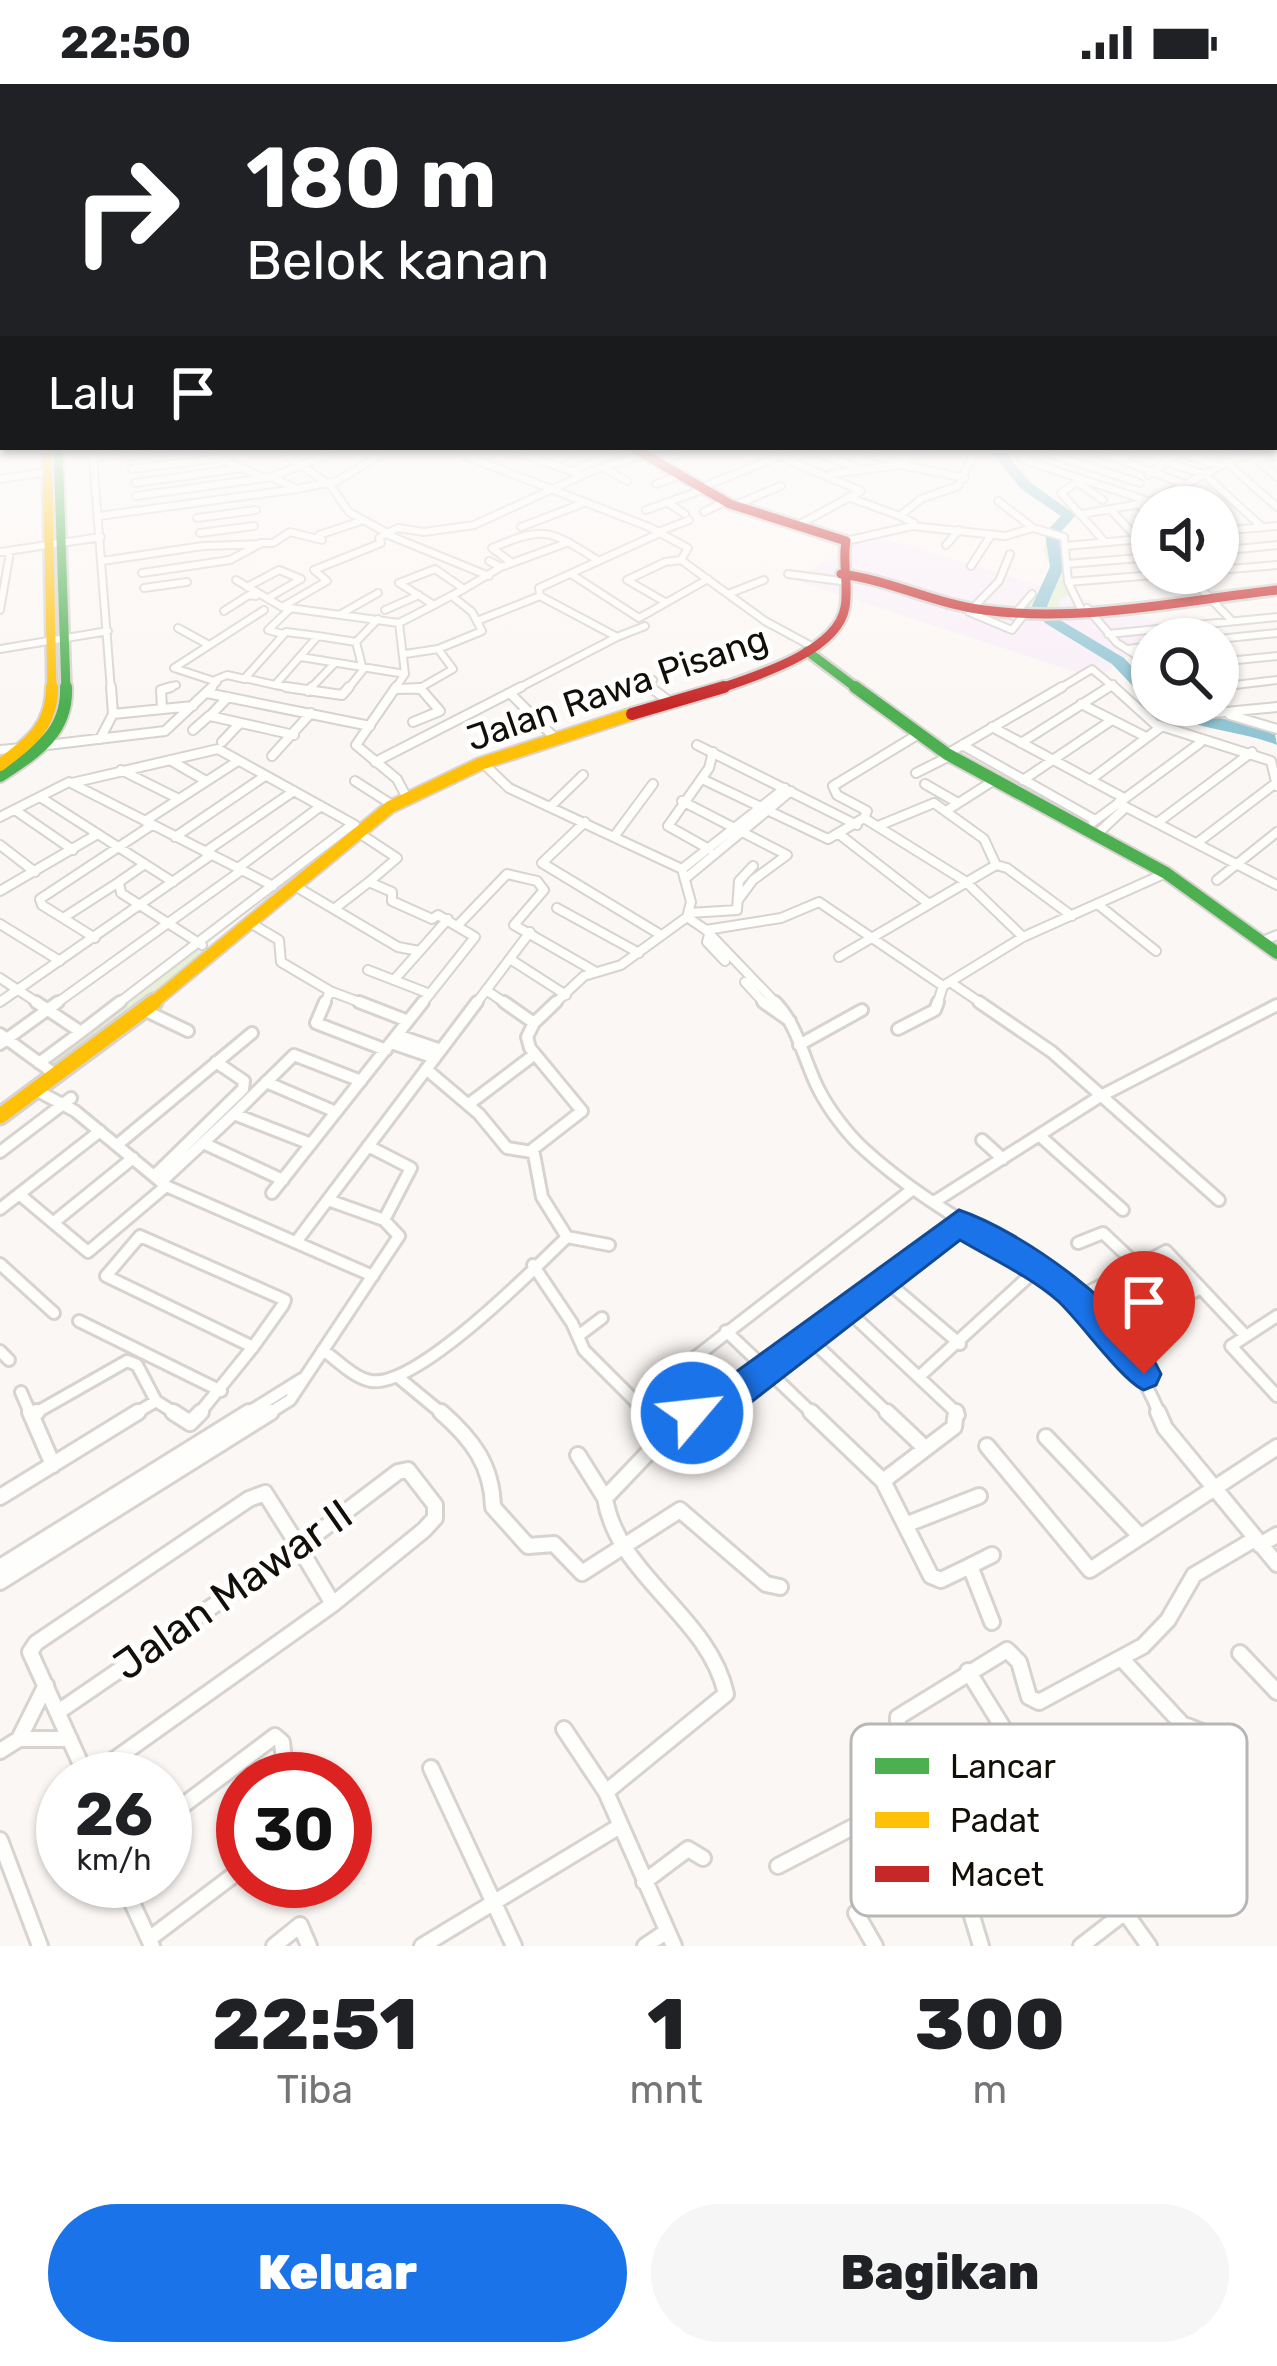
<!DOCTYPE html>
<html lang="id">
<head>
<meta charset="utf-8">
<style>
	body { margin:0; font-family:Rubik,sans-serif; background:#f6f6f6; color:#202124; height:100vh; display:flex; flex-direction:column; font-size:45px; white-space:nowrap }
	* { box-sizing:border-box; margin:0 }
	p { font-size:39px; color:#757577 }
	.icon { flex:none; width:66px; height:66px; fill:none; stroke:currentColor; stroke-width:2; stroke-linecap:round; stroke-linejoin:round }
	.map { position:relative; height:1862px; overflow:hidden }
	.side { display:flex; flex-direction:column; background:#fff; flex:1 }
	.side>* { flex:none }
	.top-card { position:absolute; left:0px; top:0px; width:1278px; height:366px; box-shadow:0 3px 9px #0004; background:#202124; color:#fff; overflow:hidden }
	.controls { position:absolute; left:1131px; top:402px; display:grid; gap:24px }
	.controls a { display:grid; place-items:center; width:108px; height:108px; border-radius:50%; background:#fff; box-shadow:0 3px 9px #0004; font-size:60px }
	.speed { position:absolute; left:36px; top:1668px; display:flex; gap:24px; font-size:60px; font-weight:700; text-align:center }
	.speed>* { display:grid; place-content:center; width:156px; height:156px; border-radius:50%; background:#fff; box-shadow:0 3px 9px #0004; line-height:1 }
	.speed small { font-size:30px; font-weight:400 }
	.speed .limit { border:18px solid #d22; background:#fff; color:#111 }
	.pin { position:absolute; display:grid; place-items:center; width:102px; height:102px; color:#fff; margin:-123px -51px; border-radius:50% 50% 50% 0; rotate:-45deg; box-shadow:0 0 12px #0007 }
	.pin .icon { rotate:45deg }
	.me { position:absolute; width:132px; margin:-66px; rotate:62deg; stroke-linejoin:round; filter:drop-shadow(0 0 9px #0008) }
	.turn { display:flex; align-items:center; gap:42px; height:252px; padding:0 48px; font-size:54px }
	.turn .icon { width:156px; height:156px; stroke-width:2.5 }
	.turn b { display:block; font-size:84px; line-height:102px }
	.then { display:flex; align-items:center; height:114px; padding:0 48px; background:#0003; gap:24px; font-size:45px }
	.eta { display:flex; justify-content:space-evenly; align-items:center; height:204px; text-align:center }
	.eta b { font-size:72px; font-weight:800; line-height:84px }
	.button { display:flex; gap:24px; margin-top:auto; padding:24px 48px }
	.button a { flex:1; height:138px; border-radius:72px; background:#1a73e8; color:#fff; font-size:48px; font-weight:800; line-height:138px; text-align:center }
	.button a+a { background:#f6f6f6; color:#202124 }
	.status { display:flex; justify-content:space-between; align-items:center; height:84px; padding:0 60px; background:#fff; direction:ltr }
	.status svg { height:33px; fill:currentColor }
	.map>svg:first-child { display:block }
</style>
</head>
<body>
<div class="status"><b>22:50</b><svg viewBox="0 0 49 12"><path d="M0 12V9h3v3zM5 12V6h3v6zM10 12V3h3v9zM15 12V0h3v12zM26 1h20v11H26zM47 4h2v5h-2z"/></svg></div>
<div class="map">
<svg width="1277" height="1862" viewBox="0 0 1277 1862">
	<rect width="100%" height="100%" fill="#fbf7f4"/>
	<path fill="#f9eff8" d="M 870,450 L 1169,541 L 1097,595 L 795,496 Z"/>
	<path fill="#e7f0d7" d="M 1049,447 L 1062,451 L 1073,510 L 1059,515 L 1059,527 L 1012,528 L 1032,510 L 1042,510 L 1050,480 L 1043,466 Z
		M 201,860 L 217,869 L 52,988 L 39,979 Z"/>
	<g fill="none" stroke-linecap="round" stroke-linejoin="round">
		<path fill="#91c5d3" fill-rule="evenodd" d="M 1002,363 L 1019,363 L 1006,370 L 1031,399 L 1076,431 L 1059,450 L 1064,483 L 1047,522 L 1055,533 L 1124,574 L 1152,604 L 1152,618 L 1146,616 L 1112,580 L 1045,539 L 1032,522 L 1050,483 L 1045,449 L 1061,432 L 1021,405 L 992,369 Z
			M 1156,621 L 1175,621 L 1184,627 L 1274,645 L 1277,661 C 1241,646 1182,645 1156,621 Z"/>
		<defs>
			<path id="street-far3" d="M 0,361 L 0,366
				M 192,363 L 264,394
				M 275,363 L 331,402 L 349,428 L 387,449 L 379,454 L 381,459 L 314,486 L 327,497 L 282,523
				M 443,363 L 649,443 L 688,464 L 681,476 L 765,537 L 813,563
				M 502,363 L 583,391
				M 546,363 L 571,369 L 552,380
				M 758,363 L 861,407 L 802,439
				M 803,363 L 861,385
				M 851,363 L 902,381 L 965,394
				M 898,363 L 911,367 L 946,363
				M 1038,363 L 1021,375 L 1151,418
				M 1080,363 L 1121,376 L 1140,363
				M 1202,363 L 1236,374
				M 58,365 L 74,363
				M 1035,365 L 1140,399
				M 1180,369 L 1220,382
				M 130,372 L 196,364
				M 1254,373 L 1277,393
				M 1121,376 L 1184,400 L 1207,423
				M 661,377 L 696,363
				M 1166,378 L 1204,390
				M 1226,378 L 1277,423
				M 604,384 L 627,397
				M 132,385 L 219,374
				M 571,387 L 632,363
				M 831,390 L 902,381 L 913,364
				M 1148,391 L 1187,363
				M 1206,392 L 1262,443
				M 271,393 L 348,363
				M 0,395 L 47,388
				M 1081,395 L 1061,409 L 1105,458
				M 1077,398 L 1103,416
				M 135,399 L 243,384
				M 656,400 L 684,390
				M 703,403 L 802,363
				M 297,405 L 337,397 L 393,363
				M 848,413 L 900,432
				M 998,417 L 1033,444 L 1064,453 L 1068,498 L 1082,527
				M 668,419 L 685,430
				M 735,421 L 781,402
				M 1141,423 L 1152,434
				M 646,426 L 705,405
				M 1112,427 L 1137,454
				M 704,428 L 726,417
				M 1082,430 L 1151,418 L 1236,374 L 1277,372
				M 99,432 L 297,405 L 271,393 L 136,412
				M 197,434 L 256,426
				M 914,439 L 900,432 L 921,415 L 958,402 L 977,363
				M 521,443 L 584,419
				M 1218,447 L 1277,442
				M 658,448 L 689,436
				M 200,449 L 254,442
				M 387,449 L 398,444 L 424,448 L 474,441 L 592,387 L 646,370
				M 386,450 L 489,492
				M 846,457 L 912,442 L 1005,452 L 1033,444
				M 260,459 L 273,459 L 290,448 L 322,456 L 319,451 L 361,437
				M 946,461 L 959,446
				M 1065,462 L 1152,454
				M 1218,467 L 1277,461
				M 0,468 L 101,453
				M 1010,470 L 999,497 L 969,528 L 1012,546 L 1023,532
				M 102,477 L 203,462 L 260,460 L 230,476 L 142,489
				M 512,479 L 492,464 C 547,441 549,446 599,477
				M 1067,480 L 1152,473
				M 971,482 L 991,451
				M 501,483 L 569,458
				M 435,485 L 464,505 L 434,521 L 399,499 Z
				M 1218,486 L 1277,481
				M 1186,489 L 1232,537
				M 571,490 L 639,534 L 708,495
				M 788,490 L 841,497
				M 236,496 L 282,523 L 399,539 L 405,590 L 394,606
				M 1068,498 L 1178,489
				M 247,503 L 279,486 L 301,495 L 268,514
				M 144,504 L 187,498
				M 464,505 L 501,483 L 489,477
				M 728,510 L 764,496
				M 665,518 L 627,496 L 665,478 L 681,476
				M 1087,524 L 1117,559 L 1152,581
				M 0,526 L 10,468
				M 385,526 L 419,511
				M 224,527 L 249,511 L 256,512
				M 339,531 L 378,509
				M 1013,532 L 1032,510
				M 477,537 L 540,512 L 539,504 L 660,449
				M 399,539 L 434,521
				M 178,544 L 209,561
				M 286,548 L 318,552 L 275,601 L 245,594 Z
				M 283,550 L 268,546 L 290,525
				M 1108,550 L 1277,533
				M 318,552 L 356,558
				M 617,553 L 645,542
				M 1218,555 L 1277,549
				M 0,565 L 108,547
				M 1127,565 L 1152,562
				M 405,570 L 438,565 L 482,547 L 472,528 L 452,512
				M 301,573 L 405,590
				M 1218,578 L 1277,572
				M 215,596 L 227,591 L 245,595
				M 653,596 L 648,601 L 654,606
				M 275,601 L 306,606
				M 1218,603 L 1277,596
				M 420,604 L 453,585 L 438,565
				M 398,605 L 421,606
				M 111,606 L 93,374 L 129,368
				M 162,606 L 176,601
				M 209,606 L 217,598 L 174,584 L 264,526
				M 309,606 L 334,580
				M 347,606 L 363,586 L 356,558 L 378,535
				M 515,606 L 617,553 L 540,512
				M 1057,606 L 1092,585 L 1117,606
				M 1104,606 L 1113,600"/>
			<path id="street-far2" d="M 286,603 L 342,611 L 349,603
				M 396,603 L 356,661 L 397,695 L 407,714
				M 650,603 L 670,618
				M 1114,603 L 1155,640 L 1271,677 L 1277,702
				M 398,605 L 420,604 L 440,627 L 413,638
				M 308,607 L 312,603
				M 207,609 L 370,642
				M 510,609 L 556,655
				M 228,613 L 210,632 L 294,651
				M 1081,620 L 1146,653
				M 1190,621 L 1215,629 L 1277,623
				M 162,625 L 161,606 L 171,603
				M 113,630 L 193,622
				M 1230,631 L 1277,645
				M 992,643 L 1124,714
				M 193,646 L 209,632
				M 100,655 L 113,630 L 111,603
				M 222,658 L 240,639
				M 1021,659 L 1109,603
				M 697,661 L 857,741
				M 962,661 L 1095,736
				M 39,662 L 165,647 L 212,603
				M 0,666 L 22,664
				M 947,670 L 1062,603
				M 272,672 L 311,629
				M 170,676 L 206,697
				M 375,678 L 521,603
				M 485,681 L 509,704 L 682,785 L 691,818 L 687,833 L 621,881 L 584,892 L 553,921
				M 121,686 L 179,715
				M 916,689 L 950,672
				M 702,695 L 828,755 L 864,734 L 965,797 L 1023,853
				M 1023,696 L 1112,636
				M 1090,696 L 1161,643
				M 355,697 L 394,722
				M 72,699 L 218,665 L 355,741
				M 925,700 L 958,719
				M 40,713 L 173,798
				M 682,717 L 787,771 L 753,796 L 739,815
				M 1118,719 L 1277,801
				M 550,723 L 583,691
				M 15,726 L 73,766
				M 946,727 L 993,697
				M 0,733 L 69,698 L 273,802
				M 864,734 L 867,727 L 837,711 L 833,702 L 917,651
				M 145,737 L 238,677
				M 585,738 L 542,779 L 661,851
				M 1093,738 L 1200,659
				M 1157,739 L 1252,668
				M 878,742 L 934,719 L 984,755 L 996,781
				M 359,749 L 397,774 L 369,798 L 392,808 L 392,817 L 432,835 L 438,831 L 475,853 L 421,921
				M 616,750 L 653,700
				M 839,750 L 929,820
				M 1096,751 L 1126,723
				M 175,753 L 265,692
				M 1197,759 L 1276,699
				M 0,761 L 35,788
				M 709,765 L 668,742 L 709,684 L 713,668
				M 205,768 L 294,707
				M 145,780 L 119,798 L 121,809 L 202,861
				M 238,784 L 321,722
				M 682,785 L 785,704
				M 686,794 L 791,707
				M 1217,796 L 1277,748
				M 295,802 L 398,863 L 419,867
				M 0,807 L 96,751
				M 1100,822 L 1156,867
				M 557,824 L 639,869
				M 334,825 L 369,798
				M 689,829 L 737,826 L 739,797 L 753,782
				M 687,833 L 706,846 L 778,921
				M 63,834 L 119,798
				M 0,840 L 60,877
				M 252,840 L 279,856 L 281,878 L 330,907
				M 459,840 L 507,790 L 537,797 L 544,806 L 514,841 L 596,888
				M 706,846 L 781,834 L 819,818 L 943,902 L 1023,853 L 1166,789
				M 709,851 L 707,858 L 725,877
				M 95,854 L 42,821 L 40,815 L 152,741
				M 1263,857 L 1277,851
				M 839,873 L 996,781 L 1007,784 L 1072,832
				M 510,875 L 566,911
				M 368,886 L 430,910
				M 0,894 L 41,921
				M 394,896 L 448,835
				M 745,898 L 766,921
				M 950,898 L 984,921
				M 486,906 L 508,921
				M 0,918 L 211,771
				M 54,921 L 242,786
				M 116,921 L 353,740
				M 324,921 L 330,907 L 367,921
				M 475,921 L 530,848
				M 937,921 L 943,902"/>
			<path id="street-far1" d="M 36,918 L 81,948 L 39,979
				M 325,918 L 316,939 L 386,966
				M 359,918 L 408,937
				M 504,918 L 534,939 L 556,918
				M 763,918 L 790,937
				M 775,918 C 799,942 804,979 820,1008 C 830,1027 849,1052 865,1066 C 970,1162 1102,1188 1160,1331
				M 979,918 L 1052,968 L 1219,1116
				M 144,926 L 188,947
				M 898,945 L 935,926 L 938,918
				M 81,948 L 120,918
				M 0,950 L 52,988
				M 397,951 L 441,966
				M 391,959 L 435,974
				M 0,960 L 58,918
				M 799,961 L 862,926
				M 426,985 L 479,1030 L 507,1064 L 532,1068
				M 266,998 L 336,1028
				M 34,1005 L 75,1027 L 166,1102 L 373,1192
				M 469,1020 L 535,970
				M 234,1030 L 294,971 L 361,997
				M 1040,1052 L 1123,1126
				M 982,1056 L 1003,1075
				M 203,1059 L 283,1096
				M 117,1061 L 252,949
				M 368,1062 L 411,1084 L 384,1136
				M 0,1068 L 71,1014
				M 154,1092 L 243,1005 L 244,997 L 216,978
				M 161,1098 L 234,1030 L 311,1060
				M 272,1109 L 423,918
				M 19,1110 L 88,1168 L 166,1102
				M 934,1118 L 1099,1013 L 1277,921
				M 0,1125 L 100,1047
				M 54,1138 L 133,1074
				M 140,1152 L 285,1216 L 283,1221 L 253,1263 L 106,1192 Z
				M 567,1153 L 609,1161
				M 296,1158 L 477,918
				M 1078,1159 L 1103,1149 L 1137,1181
				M 0,1180 L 54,1229
				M 533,1181 L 572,1239 L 584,1266 L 649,1331
				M 885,1196 L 960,1260
				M 1077,1214 L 1166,1167 L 1244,1250
				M 1167,1223 L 1201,1204
				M 846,1225 L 959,1331
				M 1277,1232 L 1231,1262 L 1277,1312
				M 79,1237 L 221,1307
				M 726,1247 L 814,1331
				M 578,1252 L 602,1234
				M 808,1253 L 890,1331
				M 323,1266 C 337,1276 354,1294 371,1297 C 417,1304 533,1186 567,1153 L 542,1113 L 533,1065 L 582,1027 L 530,964 L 527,953 L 534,939
				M 0,1267 L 9,1276
				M 921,1291 L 1039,1183
				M 398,1293 L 444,1331
				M 21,1308 L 31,1331
				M 636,1319 L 913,1105
				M 32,1331 L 127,1277 L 137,1281 L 156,1317
				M 133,1331 L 156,1317 L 178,1331
				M 198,1331 L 253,1263
				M 244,1331 L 302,1295
				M 266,1331 L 290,1316 L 399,1152 L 384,1136 L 328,1116
				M 690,1331 L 715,1324 L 959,1139"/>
			<path id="street" d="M 30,1328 L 53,1381
				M 173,1328 L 190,1339 L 201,1328
				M 441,1328 C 472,1355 492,1381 493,1423 L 528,1462 L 554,1460 L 582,1489 L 680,1426 L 766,1500 L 780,1503
				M 646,1328 L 667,1349 L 605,1414 C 617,1492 709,1532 726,1610 L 606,1708 L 674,1862
				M 811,1328 L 883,1397 L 931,1492 L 941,1496 L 970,1482 L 992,1538
				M 887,1328 L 925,1364
				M 1158,1328 L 1165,1344 L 1277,1480
				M 32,1331 L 37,1328
				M 667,1349 L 697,1328
				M 1046,1353 L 1139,1451
				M 987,1362 L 1090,1486 L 1277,1363
				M 578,1371 L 605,1414
				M 883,1397 L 954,1343 L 956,1328
				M 0,1413 L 138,1328
				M 905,1441 L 979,1412
				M 1260,1461 L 1277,1451
				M 299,1463 L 333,1520
				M 299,1463 L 265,1409 L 249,1415 L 36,1559 L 30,1568 L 84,1687 L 93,1691 L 333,1520
				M 299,1463 L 398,1388 L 408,1386 L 435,1421 L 435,1434 L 424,1446 L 333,1520
				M 970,1482 L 992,1471
				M 0,1483 L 249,1328
				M 0,1498 L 271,1328
				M 1240,1569 L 1277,1608
				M 1121,1574 L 1182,1640 L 1235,1661
				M 968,1587 L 1065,1744 L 1149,1862
				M 58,1628 L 299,1463
				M 564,1645 L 606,1708
				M 19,1655 L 46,1601
				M 0,1667 L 19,1655 L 70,1655
				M 431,1684 L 514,1862
				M 930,1717 L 1014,1658
				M 165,1735 L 275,1652 L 282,1658 L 286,1695
				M 0,1756 L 40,1862
				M 778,1782 L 924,1706
				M 122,1797 L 152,1862
				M 644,1798 L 688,1765 L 703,1774
				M 970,1812 L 1065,1744
				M 856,1829 L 875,1862
				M 149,1855 L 243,1784
				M 274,1862 L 300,1841 L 309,1862
				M 422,1862 L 620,1742
				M 645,1862 L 667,1847
				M 981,1862 L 950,1759 L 898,1660 L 898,1633 L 1007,1566 L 1019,1578 L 1029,1613 L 1039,1618 L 1143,1562 L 1168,1536 L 1194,1491 L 1255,1455
				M 1081,1862 L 1125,1828"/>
			<path id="fast-far1" d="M 58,363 L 66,606
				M 807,567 L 859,606"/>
			<path id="fast" d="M 855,603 L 947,670 L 1166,789 L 1277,869
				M 0,692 C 35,669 68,649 66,603"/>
			<path id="slow-far2" d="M 47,363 L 52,606"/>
			<path id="slow-far1" d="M 0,681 C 30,658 52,643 52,603
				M 150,921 L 390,723 L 480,680 L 632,630"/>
			<path id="slow" d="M 0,1032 L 154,918"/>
			<path id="jam-far1" d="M 632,363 L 730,420 L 846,457 C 842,479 849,501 845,523 C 838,568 753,593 715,606
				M 841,490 C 890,496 935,520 984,526 C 1081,539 1180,517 1277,506"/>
			<path id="jam" d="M 632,630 L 724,603"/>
		</defs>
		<use href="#street-far3" stroke="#d8d3cf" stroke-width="10"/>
		<use href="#street-far2" stroke="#d8d3cf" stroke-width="12"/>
		<use href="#street-far1" stroke="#d8d3cf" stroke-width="16"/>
		<use href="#street" stroke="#d8d3cf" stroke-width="20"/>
		<use href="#fast-far1" stroke="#d8d3cf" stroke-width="14"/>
		<use href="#fast" stroke="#d8d3cf" stroke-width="16"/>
		<use href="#slow-far2" stroke="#d8d3cf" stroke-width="14"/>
		<use href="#slow-far1" stroke="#d8d3cf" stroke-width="16"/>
		<use href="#slow" stroke="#d8d3cf" stroke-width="21"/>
		<use href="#jam-far1" stroke="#d8d3cf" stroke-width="14"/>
		<use href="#jam" stroke="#d8d3cf" stroke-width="16"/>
		<use href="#street-far3" stroke="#fefefd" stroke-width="6"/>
		<use href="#street-far2" stroke="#fefefd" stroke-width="8"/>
		<use href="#street-far1" stroke="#fefefd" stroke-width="10"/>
		<use href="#street" stroke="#fefefd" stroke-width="14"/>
		<use href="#fast-far1" stroke="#4caf50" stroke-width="9"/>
		<use href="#fast" stroke="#4caf50" stroke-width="12"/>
		<use href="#slow-far2" stroke="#ffc107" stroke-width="9"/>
		<use href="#slow-far1" stroke="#ffc107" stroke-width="12"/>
		<use href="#slow" stroke="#ffc107" stroke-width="15"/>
		<use href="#jam-far1" stroke="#c62828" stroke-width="9"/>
		<use href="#jam" stroke="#c62828" stroke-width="12"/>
	</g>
	<linearGradient id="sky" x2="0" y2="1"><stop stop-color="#85bbe0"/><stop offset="0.58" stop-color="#fdfbfa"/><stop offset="1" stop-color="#fdfbfa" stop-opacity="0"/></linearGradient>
	<rect width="1277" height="622" fill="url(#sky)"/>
	<path fill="#1a73e8" stroke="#114b97" stroke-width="3" d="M 959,1126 C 1024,1148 1132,1226 1161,1290 L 1156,1301 L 1144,1306 C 1122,1297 1080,1237 1058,1217 C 1031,1193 992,1175 960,1156 L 728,1336 L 692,1346 L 679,1341 L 674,1329 L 679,1317 L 707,1309 Z"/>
	<g text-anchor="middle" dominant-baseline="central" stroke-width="10" stroke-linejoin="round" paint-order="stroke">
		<g font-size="36" fill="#140e09" stroke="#fff">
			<text transform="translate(617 604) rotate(-19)">Jalan Rawa Pisang</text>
		</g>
		<g font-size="42" fill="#140e09" stroke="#fff">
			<text transform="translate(233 1506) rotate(-35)">Jalan Mawar II</text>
		</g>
	</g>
	<rect x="851" y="1640" width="396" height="192" rx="18" fill="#fff" stroke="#b8b7b5" stroke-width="3"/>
	<rect x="875" y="1674" width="54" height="16" fill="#4caf50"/>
	<rect x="875" y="1728" width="54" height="16" fill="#ffc107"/>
	<rect x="875" y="1782" width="54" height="16" fill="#c62828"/>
	<g font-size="33" fill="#140e09">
		<text x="950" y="1694">Lancar</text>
		<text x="950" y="1748">Padat</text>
		<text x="950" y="1802">Macet</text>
	</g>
</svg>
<div class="controls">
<a><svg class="icon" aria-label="sound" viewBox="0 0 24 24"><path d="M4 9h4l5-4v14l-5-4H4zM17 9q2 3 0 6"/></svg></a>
<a><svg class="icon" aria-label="search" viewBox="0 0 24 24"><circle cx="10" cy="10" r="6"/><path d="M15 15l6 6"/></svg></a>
</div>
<div class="speed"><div>26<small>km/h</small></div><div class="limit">30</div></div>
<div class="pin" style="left:1144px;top:1290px;background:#d93025"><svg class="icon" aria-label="arrive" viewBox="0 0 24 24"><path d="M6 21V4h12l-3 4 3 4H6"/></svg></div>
<svg class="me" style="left:692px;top:1329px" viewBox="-20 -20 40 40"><circle r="17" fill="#1a73e8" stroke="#fff" stroke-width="3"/><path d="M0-11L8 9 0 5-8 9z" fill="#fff"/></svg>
<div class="top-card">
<div class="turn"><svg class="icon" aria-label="right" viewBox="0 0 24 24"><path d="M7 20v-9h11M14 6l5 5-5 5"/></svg><div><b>180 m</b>Belok kanan</div></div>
<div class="then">Lalu<svg class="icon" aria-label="arrive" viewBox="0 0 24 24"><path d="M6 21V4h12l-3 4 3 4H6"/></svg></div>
</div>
</div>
<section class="side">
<div class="eta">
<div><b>22:51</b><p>Tiba</p></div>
<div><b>1</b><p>mnt</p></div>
<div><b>300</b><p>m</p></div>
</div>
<div class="button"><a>Keluar</a><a>Bagikan</a></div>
</section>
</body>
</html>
